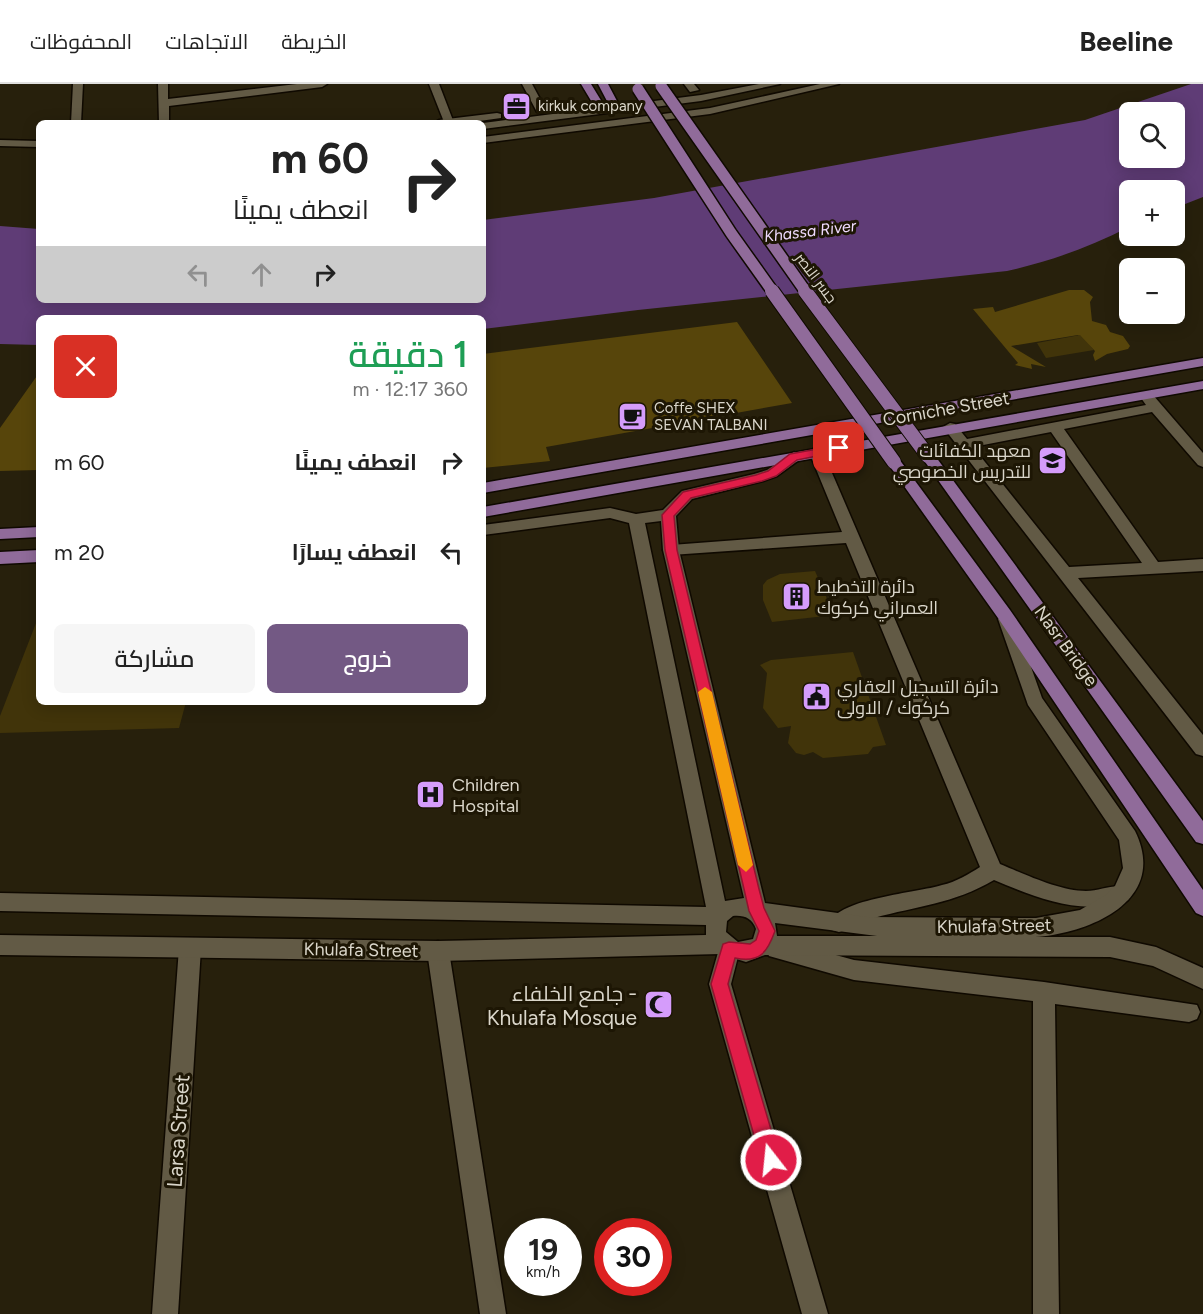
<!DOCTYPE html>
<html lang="ar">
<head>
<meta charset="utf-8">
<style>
	body { margin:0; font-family:Figtree,Cairo,sans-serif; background:#f6f6f6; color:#222; direction:rtl; height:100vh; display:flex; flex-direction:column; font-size:22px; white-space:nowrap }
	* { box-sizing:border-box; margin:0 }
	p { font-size:20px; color:#767676 }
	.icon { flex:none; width:33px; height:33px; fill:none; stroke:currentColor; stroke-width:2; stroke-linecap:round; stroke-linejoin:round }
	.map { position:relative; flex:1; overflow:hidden; direction:ltr }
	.details { position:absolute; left:36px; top:231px; width:450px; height:390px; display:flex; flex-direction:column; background:#fff; border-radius:9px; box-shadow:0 3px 15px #0003; direction:rtl }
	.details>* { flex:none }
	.guide { position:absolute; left:36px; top:36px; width:450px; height:183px; border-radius:9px; box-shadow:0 3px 15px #0003; direction:rtl; background:#fff; color:#222; overflow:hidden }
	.tools { position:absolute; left:1119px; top:18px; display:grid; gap:12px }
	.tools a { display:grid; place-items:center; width:66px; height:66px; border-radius:9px; background:#fff; box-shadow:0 3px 15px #0003; font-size:30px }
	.speed { position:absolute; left:504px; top:1134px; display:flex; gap:12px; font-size:30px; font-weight:700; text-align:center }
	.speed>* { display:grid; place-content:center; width:78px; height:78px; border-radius:50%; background:#fff; box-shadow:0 3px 15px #0003; line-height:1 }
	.speed small { font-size:15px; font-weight:400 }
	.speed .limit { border:9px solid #d22; background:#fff; color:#111 }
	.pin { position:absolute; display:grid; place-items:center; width:51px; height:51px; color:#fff; margin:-26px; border-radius:12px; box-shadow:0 3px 9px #0006 }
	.me { position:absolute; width:66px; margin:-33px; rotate:344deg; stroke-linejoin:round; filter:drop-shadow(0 0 4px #0008) }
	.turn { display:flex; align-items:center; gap:21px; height:126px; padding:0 18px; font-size:27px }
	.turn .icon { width:78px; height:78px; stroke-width:2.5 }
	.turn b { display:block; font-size:42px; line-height:51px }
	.lanes { display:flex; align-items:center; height:57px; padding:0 18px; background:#0003; justify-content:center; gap:30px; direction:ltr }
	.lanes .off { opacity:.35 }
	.round { display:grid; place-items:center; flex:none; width:63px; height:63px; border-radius:9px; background:#f6f6f6 }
	.overview { display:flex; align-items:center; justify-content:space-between; height:102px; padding:0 18px }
	h1 { font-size:36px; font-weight:600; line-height:45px; color:#1e9e55 }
	.action { display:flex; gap:12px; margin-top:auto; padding:12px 18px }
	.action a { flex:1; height:69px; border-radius:9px; background:#735984; color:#fff; font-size:24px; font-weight:600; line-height:69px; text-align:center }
	.action a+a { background:#f6f6f6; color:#222 }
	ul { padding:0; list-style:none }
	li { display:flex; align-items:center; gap:18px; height:90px; padding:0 18px }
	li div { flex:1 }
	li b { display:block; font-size:22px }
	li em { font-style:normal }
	header { display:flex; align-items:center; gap:36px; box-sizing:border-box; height:84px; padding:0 30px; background:#fff; border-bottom:2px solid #e0e0e0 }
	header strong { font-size:28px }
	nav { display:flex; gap:33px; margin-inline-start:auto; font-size:21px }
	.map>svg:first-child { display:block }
</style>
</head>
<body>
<header>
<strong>Beeline</strong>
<nav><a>الخريطة</a><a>الاتجاهات</a><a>المحفوظات</a></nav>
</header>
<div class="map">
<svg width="1203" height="1230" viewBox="0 0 1203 1230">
	<rect width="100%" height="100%" fill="#27200c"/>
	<path fill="#57450b" d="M 1069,206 L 1084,206 L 1093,213 L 1090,218 L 1092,237 L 1106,241 L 1110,248 L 1123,252 L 1130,262 L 1128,265 L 1107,270 L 1095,277 L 1093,271 L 1095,267 L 1078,251 L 1011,262 L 1046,283 L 1031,280 L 1032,285 L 1015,281 L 1018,279 L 973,225 L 993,223 L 995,228 Z
		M 737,238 L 792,319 L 546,363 L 550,377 L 483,384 L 483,270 Z
		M 39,289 L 39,386 L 0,387 L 0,344 Z"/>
	<path fill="#5f3c76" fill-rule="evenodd" d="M 1191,0 L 1203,0 L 1203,113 L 1175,124 L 1174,106 L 1130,106 L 1129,143 C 1090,163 1051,177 1007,187 L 638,226 L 483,245 L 483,234 L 39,234 L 39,261 L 0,260 L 0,142 L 39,145 L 39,216 L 483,216 L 483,136 L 654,114 L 1085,36 ZM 1130,28 L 1174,28 L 1174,74 L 1130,74 Z"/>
	<path fill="#41340a" d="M 1080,251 L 1094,266 L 1046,274 L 1037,259 Z
		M 815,487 L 834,531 L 772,538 L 763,516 L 763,501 L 767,496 L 780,490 Z
		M 38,534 L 39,618 L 186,618 L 179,644 L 0,649 L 0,632 Z
		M 853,568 L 886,661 L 873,663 L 868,670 L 823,674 L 813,668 L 804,671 L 796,669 L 788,659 L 791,642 L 778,644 L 763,624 L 767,589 L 760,581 L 771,576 Z"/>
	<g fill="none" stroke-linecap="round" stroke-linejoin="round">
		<defs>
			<path id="minor" d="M 73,0 L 83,0 L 81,39 L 71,39 Z
				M 158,0 L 168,0 L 168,15 L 297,0 L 327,0 L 322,3 L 169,22 L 169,39 L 159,39 Z
				M 429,0 L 439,0 L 454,39 L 444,38 Z
				M 522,0 L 532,0 L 546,26 L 545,28 L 537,28 Z
				M 684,0 L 694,0 L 699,6 L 690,8 Z
				M 1148,310 L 1153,311 L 1203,369 L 1203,383 L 1198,381 L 1152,328 L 1064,345 L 1158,478 L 1203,475 L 1203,487 L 1078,494 L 1203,651 L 1203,672 L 1196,670 L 943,343 L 950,339 L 955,340 L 967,355 L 1146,321 L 1141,314 ZM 1051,348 L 1142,479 L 1069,483 L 973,363 Z
				M 816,363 L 823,368 L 1000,780 C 1024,790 1060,807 1086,807 C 1101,807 1114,799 1128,804 L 1131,810 L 1128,816 C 1081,833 1037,814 994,796 C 953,820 917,822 874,834 C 861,838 851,844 839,848 L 832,846 L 829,839 C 840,814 917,809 942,801 C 956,798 969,790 980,783 L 846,459 L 671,471 L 663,466 L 671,461 L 842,448 L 809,368 Z
				M 190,854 L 198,857 L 201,864 L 178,1230 L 152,1230 L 179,864 L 182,857 Z
				M 729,855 L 737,858 L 740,865 L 731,900 L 828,1230 L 802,1230 L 709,900 L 721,858 Z
				M 777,855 L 854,876 L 1044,898 L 1197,921 L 1200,928 L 1197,935 L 1189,938 L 1055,920 L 1059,1230 L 1033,1230 L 1033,917 L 854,896 L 769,872 L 766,865 L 769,858 Z
				M 438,857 L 446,860 L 449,867 L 506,1230 L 480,1230 L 427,867 L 430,860 Z"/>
			<path id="tertiary" d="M 759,0 L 780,0 L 701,17 L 483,45 L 483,39 L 701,11 Z
				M 820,0 L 839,0 L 710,30 L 483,59 L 483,53 L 710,24 Z
				M 497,29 L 501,30 L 501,34 L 465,39 L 434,39 L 439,36 Z
				M 0,56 L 39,57 L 39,63 L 0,62 Z
				M 794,368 L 801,373 L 799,376 L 777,392 L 763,397 L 692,415 L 676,432 L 679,466 L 765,819 L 867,833 L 1036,834 L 1080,826 L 1104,812 L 1115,802 L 1123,784 L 1119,756 L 1028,621 L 998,535 L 1006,529 L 1014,535 L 1042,614 L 1135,747 C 1169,816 1091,849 1035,853 L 1110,853 L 1156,863 L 1203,884 L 1203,905 L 1153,882 L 1110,873 L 765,871 L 746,878 L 720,870 L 438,877 L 0,871 L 0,851 L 438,857 L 706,851 L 706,841 L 0,827 L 0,809 L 706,823 L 629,439 L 610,434 L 483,451 L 483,441 L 610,424 L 636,430 L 663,426 L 682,407 L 754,390 L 767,386 ZM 661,437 L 663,466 L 744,814 L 725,817 L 645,439 ZM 733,832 C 744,831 752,834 756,845 L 753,855 L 738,858 L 726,848 L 727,837 ZM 775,839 L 877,852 L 777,852 Z"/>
			<path id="primary" d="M 581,0 L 591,0 L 602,18 L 601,20 L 593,20 Z
				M 598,0 L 608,0 L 617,17 L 616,19 L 608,19 Z
				M 1203,274 L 1203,282 L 483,409 L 483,399 Z
				M 1203,297 L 1203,305 L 483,433 L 483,423 Z
				M 928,367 L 933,369 L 1203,737 L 1203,760 L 1196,758 L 923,375 L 921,372 Z
				M 894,373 L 899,375 L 1010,526 L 1203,806 L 1203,832 L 1196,829 L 998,534 L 889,381 L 887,378 L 889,375 Z
				M 39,443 L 39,453 L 0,455 L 0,445 Z
				M 39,466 L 39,478 L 0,480 L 0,468 Z"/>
		</defs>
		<use href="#minor" stroke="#0f0900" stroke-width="3"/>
		<use href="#tertiary" stroke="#0f0900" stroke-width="3"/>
		<use href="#primary" stroke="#0f0900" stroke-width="3"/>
		<use href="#minor" fill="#625a45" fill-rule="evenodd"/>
		<use href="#tertiary" fill="#625a45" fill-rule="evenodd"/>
		<use href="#primary" fill="#906b9a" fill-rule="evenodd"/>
		<defs>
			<path id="primary-bridge-far1" d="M 661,2 L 806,208
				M 638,5 L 731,149 L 773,208"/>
			<path id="primary-bridge" d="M 772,207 L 894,378
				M 805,207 L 928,372"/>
		</defs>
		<use href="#primary-bridge-far1" stroke="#0f0900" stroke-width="14" stroke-linecap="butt"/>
		<use href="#primary-bridge" stroke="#0f0900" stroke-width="16" stroke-linecap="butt"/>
		<use href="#primary-bridge-far1" stroke="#906b9a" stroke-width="11"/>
		<use href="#primary-bridge" stroke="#906b9a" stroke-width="14"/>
	</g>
	<path fill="#e11d48" stroke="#92132f" stroke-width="1.5" d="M 839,361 L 844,364 L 843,367 L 797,376 L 776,392 L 762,397 L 691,414 L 674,432 L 677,466 L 759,805 L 764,824 L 775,847 C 767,869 760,879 735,874 L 728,900 L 780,1076 L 777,1082 L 771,1085 L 764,1082 L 761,1076 L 711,900 L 723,860 L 729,858 L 750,860 L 756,856 L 759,847 L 749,827 L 744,805 L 665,466 L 662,431 L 683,408 L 756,391 L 768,387 L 790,370 Z"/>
	<path fill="#f59e0b" d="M 705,603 L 712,608 L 753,781 L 746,788 L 738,781 L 698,608 Z"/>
	<defs>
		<symbol id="office-square" viewBox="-11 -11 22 22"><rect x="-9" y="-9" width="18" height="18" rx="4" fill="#d59cfb" stroke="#1d1604"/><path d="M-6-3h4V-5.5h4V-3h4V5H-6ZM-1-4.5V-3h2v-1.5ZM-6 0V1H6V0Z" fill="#111"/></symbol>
		<symbol id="cafe-square" viewBox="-11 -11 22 22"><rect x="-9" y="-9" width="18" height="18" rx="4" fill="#d59cfb" stroke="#1d1604"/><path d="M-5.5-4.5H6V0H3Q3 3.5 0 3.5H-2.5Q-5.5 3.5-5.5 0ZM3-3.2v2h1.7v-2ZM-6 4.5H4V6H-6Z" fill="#111"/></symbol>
		<symbol id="school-square" viewBox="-11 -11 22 22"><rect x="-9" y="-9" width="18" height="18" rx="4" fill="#d59cfb" stroke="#1d1604"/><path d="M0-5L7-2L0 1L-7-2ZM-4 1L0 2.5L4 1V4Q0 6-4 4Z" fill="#111"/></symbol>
		<symbol id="building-square" viewBox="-11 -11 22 22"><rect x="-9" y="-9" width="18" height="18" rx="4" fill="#d59cfb" stroke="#1d1604"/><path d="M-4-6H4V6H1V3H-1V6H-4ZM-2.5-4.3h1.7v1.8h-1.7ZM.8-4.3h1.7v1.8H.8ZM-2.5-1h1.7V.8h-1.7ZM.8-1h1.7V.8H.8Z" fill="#111"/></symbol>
		<symbol id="civic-square" viewBox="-11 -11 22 22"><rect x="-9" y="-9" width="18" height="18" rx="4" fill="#d59cfb" stroke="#1d1604"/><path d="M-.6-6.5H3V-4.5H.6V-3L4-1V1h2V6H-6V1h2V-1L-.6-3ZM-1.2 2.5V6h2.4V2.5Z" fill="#111"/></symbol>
		<symbol id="hospital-square" viewBox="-11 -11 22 22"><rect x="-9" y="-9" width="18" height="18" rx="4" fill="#d59cfb" stroke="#1d1604"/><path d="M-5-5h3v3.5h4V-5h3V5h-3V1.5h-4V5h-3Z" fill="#111"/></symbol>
		<symbol id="mosque-square" viewBox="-11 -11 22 22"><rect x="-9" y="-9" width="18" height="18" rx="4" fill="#d59cfb" stroke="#1d1604"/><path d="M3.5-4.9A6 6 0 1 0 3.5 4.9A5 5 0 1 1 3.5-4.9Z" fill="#111"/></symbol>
	</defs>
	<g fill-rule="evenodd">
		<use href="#office-square" x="500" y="6" width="33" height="33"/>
		<use href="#cafe-square" x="616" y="316" width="33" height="33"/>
		<use href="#school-square" x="1036" y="360" width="33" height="33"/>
		<use href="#building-square" x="780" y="496" width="33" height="33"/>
		<use href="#civic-square" x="800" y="596" width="33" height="33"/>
		<use href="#hospital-square" x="414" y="694" width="33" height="33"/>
		<use href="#mosque-square" x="642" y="904" width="33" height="33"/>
	</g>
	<g text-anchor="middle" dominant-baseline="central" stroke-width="6" stroke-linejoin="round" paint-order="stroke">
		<g font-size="15" fill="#dad6ca" stroke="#1d1604" text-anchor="start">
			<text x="538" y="22">kirkuk company</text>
			<text x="654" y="324">Coffe SHEX<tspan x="654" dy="17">SEVAN TALBANI</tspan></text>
		</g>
		<g font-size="15" fill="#dad6ca" stroke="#1d1604">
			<text transform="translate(816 194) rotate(53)">جسر النصر</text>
		</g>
		<g font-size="16" font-style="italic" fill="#efdafe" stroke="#1d1604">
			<text transform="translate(810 147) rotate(-7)">Khassa River</text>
		</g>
		<g font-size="18" fill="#dad6ca" stroke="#1d1604">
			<text transform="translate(946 325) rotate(-10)">Corniche Street</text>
			<text transform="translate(1066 562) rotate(54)">Nasr Bridge</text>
			<text transform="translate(994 842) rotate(-1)">Khulafa Street</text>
			<text transform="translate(361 866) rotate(1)">Khulafa Street</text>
		</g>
		<g font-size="18" fill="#dad6ca" stroke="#1d1604" text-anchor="start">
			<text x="1031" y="367" text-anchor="end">معهد الكفائات<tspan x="1031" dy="21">للتدريس الخصوصي</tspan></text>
			<text x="817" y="503">دائرة التخطيط<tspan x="817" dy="21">العمراني كركوك</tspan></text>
			<text x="837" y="603">دائرة التسجيل العقاري<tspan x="837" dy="21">كركوك / الاولى</tspan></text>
			<text x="452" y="701">Children<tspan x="452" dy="21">Hospital</tspan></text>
		</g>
		<g font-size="21" fill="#dad6ca" stroke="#1d1604" text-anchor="end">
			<text x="637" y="909">جامع الخلفاء -<tspan x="637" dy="24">Khulafa Mosque</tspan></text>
		</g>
		<g font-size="21" fill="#dad6ca" stroke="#1d1604">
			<text transform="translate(178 1047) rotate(-86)">Larsa Street</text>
		</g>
	</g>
</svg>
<div class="tools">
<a><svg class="icon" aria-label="search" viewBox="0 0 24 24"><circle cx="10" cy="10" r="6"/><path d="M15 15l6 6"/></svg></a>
<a>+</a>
<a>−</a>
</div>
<div class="speed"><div>19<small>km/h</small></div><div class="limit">30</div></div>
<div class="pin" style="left:839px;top:364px;background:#d93025"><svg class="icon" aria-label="arrive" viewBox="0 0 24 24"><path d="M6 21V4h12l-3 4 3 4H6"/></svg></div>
<svg class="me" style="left:771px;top:1076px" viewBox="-20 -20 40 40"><circle r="17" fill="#e11d48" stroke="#fff" stroke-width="3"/><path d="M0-11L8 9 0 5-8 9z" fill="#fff"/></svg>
<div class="guide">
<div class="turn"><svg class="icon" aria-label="right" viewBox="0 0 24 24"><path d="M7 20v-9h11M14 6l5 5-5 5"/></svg><div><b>60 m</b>انعطف يمينًا</div></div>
<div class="lanes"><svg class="icon off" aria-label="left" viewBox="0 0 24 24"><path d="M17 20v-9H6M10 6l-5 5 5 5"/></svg><svg class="icon off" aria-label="ahead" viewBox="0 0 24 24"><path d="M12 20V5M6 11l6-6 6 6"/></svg><svg class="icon" aria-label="right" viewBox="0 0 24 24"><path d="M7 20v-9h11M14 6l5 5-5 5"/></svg></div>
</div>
<section class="details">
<div class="overview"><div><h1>1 دقيقة</h1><p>360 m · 12:17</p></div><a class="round" style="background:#d93025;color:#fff"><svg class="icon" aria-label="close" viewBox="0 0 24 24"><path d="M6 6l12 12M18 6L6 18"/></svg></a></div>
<ul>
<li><svg class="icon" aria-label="right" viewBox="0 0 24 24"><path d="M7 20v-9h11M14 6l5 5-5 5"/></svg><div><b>انعطف يمينًا</b></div><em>60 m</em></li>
<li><svg class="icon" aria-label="left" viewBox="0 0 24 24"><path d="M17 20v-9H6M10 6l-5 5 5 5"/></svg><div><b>انعطف يسارًا</b></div><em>20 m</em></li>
</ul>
<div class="action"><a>خروج</a><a>مشاركة</a></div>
</section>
</div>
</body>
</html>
